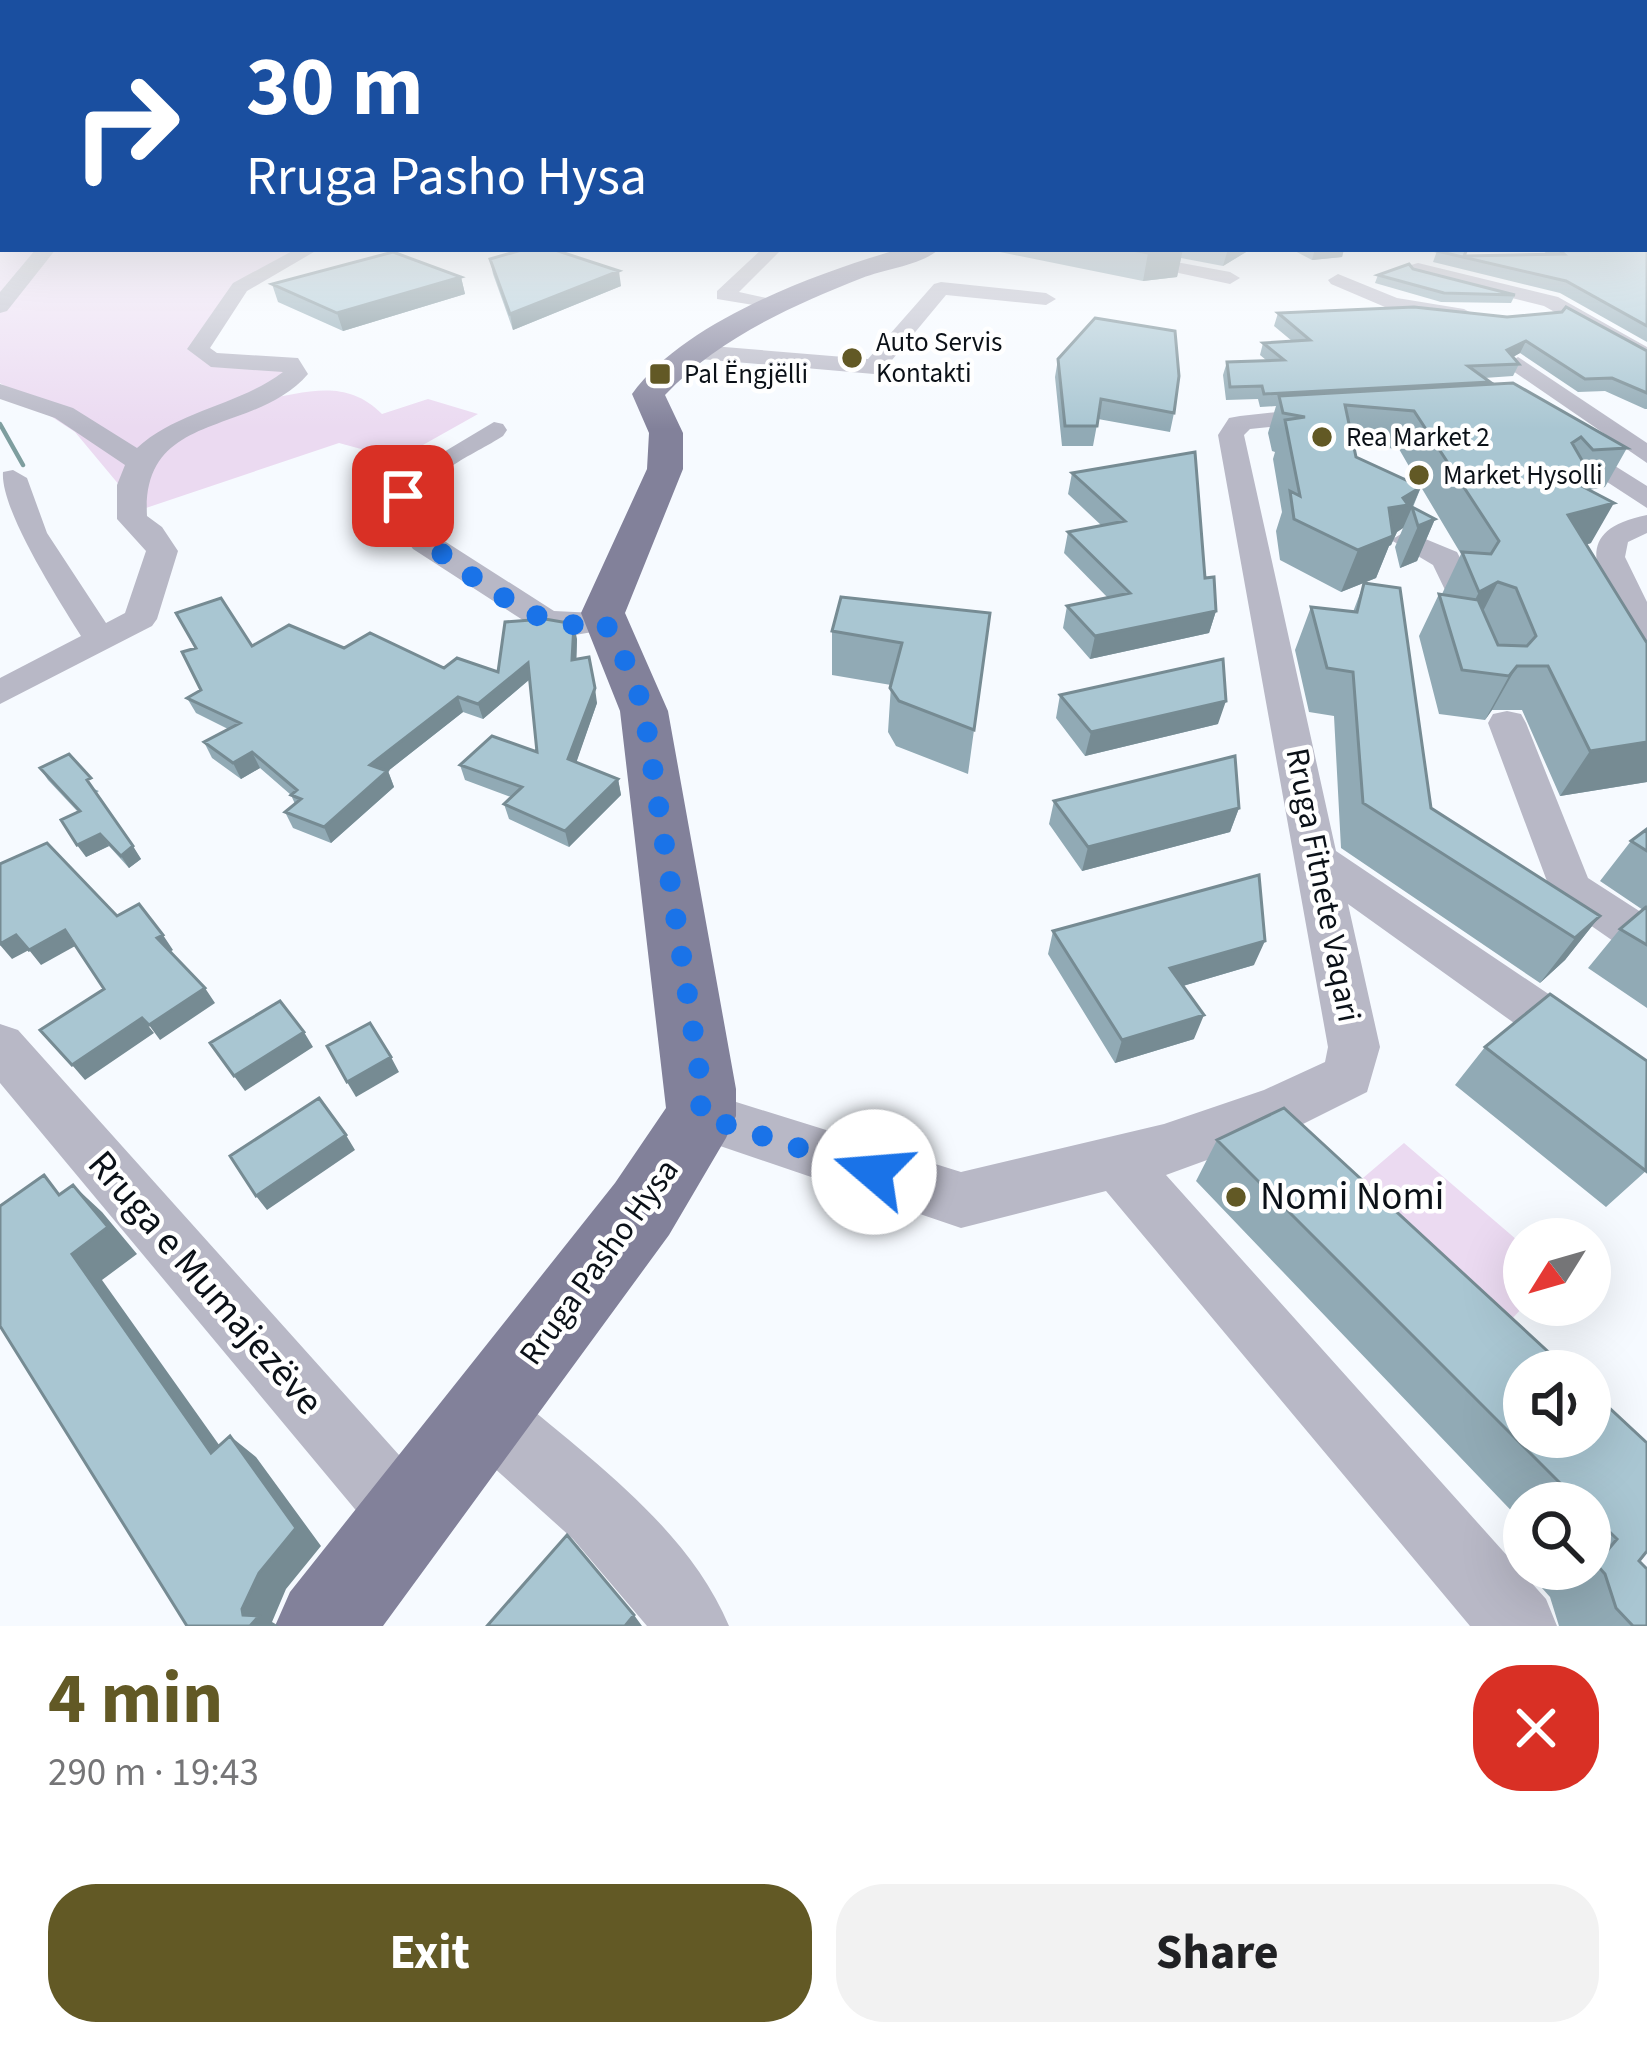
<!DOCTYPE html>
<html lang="en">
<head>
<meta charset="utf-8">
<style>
	body { margin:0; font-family:"Source Sans 3",sans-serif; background:#f2f2f2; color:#202124; height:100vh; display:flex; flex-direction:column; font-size:45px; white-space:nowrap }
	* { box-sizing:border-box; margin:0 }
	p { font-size:39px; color:#757577 }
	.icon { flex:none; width:66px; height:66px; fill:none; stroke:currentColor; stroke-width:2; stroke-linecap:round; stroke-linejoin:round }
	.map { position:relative; height:1626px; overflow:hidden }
	.drawer { display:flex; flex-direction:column; background:#fff; flex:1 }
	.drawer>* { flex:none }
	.guide { position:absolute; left:0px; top:0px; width:1647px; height:252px; box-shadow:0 12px 48px #0002; background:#1a4fa0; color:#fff; overflow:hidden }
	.needle { width:78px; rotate:233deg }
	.tools { position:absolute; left:1503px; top:1218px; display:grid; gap:24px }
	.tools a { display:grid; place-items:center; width:108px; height:108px; border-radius:50%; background:#fff; box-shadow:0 12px 48px #0002; font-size:60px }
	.pin { position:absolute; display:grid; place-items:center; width:102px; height:102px; color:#fff; margin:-51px; border-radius:24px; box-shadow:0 6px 18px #0006 }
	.me { position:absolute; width:132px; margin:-66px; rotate:288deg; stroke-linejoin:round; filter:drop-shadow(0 0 9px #0008) }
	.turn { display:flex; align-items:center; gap:42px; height:252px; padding:0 48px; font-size:54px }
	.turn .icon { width:156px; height:156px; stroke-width:2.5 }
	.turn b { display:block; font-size:84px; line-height:102px }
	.round { display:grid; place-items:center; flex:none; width:126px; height:126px; border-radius:48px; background:#f2f2f2 }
	.summary { display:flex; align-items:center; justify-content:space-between; height:204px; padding:0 48px }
	h1 { font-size:72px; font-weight:700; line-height:90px; color:#625925 }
	.cta { display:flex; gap:24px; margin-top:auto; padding:24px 48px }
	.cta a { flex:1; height:138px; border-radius:48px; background:#625925; color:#fff; font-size:48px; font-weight:700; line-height:138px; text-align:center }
	.cta a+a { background:#f2f2f2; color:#202124 }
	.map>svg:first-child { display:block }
</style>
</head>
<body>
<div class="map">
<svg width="1647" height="1626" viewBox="0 0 1647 1626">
	<rect width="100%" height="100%" fill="#f6faff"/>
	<path fill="#ebdaf1" d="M 0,202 L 3,249 L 310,249 L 250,279 L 198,354 L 296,367 L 260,400 C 306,393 345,377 382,414 L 428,399 L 478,414 L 398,459 L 339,443 L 140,510 L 75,432 L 0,383 Z
		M 1404,1143 L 1524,1246 L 1525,1305 L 1508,1323 L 1356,1184 Z"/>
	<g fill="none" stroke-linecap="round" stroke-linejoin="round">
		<path stroke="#7e9e9f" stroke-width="4.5" d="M 0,424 L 23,465"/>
		<path fill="#b8b8c6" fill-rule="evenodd" d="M 36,249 L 56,249 L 7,311 L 0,313 L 0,292 Z
			M 296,249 L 319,249 L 247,291 L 210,348 L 217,353 L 298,358 L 308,374 C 254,437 141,409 147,516 L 162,527 L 178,551 L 157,619 L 152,626 L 0,704 L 0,678 L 81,636 C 60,602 0,510 3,472 L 13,470 L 27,478 L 47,533 L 106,623 L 125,613 L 146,551 L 117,519 L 117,485 L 125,465 L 55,418 L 0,399 L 0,384 L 73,408 L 137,448 C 179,410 238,406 283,372 L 211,367 L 187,349 L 233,283 Z
			M 762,249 L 782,249 L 739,292 L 784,302 L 784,310 L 717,299 L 717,291 Z
			M 1067,249 L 1106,249 L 1230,272 L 1240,278 L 1230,284 Z
			M 1418,263 L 1558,297 L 1647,347 L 1647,364 L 1544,306 L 1411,273 L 1411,265 Z
			M 1338,274 L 1397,298 L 1464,309 L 1475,315 L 1464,321 L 1385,307 L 1331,284 L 1328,280 Z
			M 941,282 L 1046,293 L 1056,299 L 1046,305 L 946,295 L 882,372 L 874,374 L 700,359 L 688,352 L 700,345 L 868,359 L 934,284 Z
			M 1518,357 L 1647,443 L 1647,463 L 1510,369 L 1506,364 Z
			M 1325,407 L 1338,415 L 1334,420 L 1250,429 L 1244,435 L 1336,851 L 1596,1026 L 1604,1041 L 1596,1056 L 1578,1063 L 1560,1056 L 1348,904 L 1380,1047 L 1367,1092 L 1297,1127 L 1166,1175 L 1546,1599 L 1557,1626 L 1470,1626 L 1106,1191 L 961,1228 L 682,1133 L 674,1116 L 682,1099 L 701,1091 L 961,1172 L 1164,1124 L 1264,1090 L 1325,1062 L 1328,1047 L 1218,435 L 1229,418 L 1240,416 Z
			M 494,422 L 503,424 L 507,430 L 503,436 C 466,460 389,487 435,535 L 554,611 L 616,614 L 621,621 L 616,628 L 575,635 L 532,626 L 413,549 L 392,521 L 389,500 L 402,477 Z
			M 1564,434 L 1647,486 L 1647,508 L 1555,448 L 1551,442 Z
			M 1647,515 L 1647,533 L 1628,542 L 1625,557 L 1647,602 L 1647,648 L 1635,645 L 1630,638 C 1605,584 1561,532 1647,515 Z
			M 1406,531 L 1457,552 L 1474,585 L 1470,592 L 1446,592 L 1433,565 L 1391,540 Z
			M 1507,711 L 1521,714 L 1526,723 L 1588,878 L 1647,916 L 1647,944 L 1633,948 L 1616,943 L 1554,900 L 1488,723 L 1493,714 Z
			M 0,1024 L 18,1030 L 434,1494 L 445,1519 L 434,1544 L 409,1555 L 384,1544 L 0,1083 Z
			M 487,1383 L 511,1392 C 590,1459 688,1528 729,1626 L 647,1626 L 573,1539 L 463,1440 L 454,1416 L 463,1392 Z"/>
		<path fill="#82819a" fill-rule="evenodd" d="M 900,249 L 939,249 C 922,265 885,269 862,278 C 791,306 718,339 665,395 L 683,433 L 683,469 L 625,613 L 668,711 L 736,1089 L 736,1116 L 726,1138 L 669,1235 L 383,1626 L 275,1626 L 290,1592 L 615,1183 L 666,1108 L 620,711 L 581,613 L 647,469 L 649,433 L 632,394 C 685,321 816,273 900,249 Z"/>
	</g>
	<path fill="#91aab5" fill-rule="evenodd" d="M 1000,249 L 1251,249 L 1223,266 L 1181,258 L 1177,277 L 1143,281 L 1000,252 Z
		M 1291,249 L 1344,249 L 1342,257 L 1312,260 Z
		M 1541,249 L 1647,250 L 1647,342 L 1560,293 L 1433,262 L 1437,251 L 1464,256 L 1547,254 Z
		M 490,259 L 621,286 L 513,330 L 493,274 Z
		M 1413,269 L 1515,295 L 1511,303 L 1441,302 L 1375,283 L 1378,275 Z
		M 461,277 L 465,294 L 343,331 L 278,302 L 272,284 Z
		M 1278,313 L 1647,351 L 1647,409 L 1645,409 L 1605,391 L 1578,392 L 1520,353 L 1513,357 L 1519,364 L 1513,376 L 1484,378 L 1490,382 L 1489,384 L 1627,448 L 1605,487 L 1589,490 L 1591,543 L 1586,545 L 1647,782 L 1560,796 L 1522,710 L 1492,710 L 1485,720 L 1439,714 L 1419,636 L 1439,594 L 1442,594 L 1461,554 L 1421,487 L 1413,507 L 1435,519 L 1417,561 L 1400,568 L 1395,547 L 1403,528 L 1397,532 L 1391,545 L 1389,546 L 1376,578 L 1341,592 L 1280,560 L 1276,531 L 1282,512 L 1273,459 L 1275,452 L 1272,451 L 1268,433 L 1276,406 L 1260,407 L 1258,399 L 1226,400 L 1223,375 L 1227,362 L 1266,360 L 1260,355 L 1263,343 L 1292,341 L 1274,326 ZM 1353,445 L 1399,449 L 1421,487 L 1356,457 Z
		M 1058,359 L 1174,413 L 1170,432 L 1098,419 L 1093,446 L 1062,446 L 1055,377 Z
		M 1072,473 L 1205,578 L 1216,611 L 1209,633 L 1090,659 L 1063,628 L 1067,606 L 1108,598 L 1064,553 L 1068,532 L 1102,526 L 1068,494 Z
		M 1364,583 L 1431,808 L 1600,916 L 1565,960 L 1540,983 L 1341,848 L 1334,716 L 1309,712 L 1295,650 L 1311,607 L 1353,612 Z
		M 176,613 L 252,646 L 344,648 L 444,668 L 498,672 L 577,639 L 576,659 L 597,703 L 576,762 L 618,779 L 621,795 L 569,847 L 509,819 L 504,804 L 511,797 L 465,780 L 460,765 L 537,752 L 529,680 L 483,719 L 463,712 L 388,771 L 394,787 L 331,843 L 293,828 L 285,812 L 295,804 L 291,795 L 260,768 L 241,779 L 212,758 L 204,742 L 228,729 L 196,713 L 187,698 L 201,690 L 195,648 Z
		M 990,613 L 968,774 L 896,746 L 888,732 L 891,685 L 832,675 L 832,631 Z
		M 1060,695 L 1218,724 L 1085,756 L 1056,718 Z
		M 40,768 L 99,791 L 96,793 L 141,859 L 129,868 L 109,846 L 86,857 L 78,812 L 48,780 Z
		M 1054,801 L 1239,808 L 1230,832 L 1082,871 L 1049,824 Z
		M 1647,829 L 1647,1008 L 1588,968 L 1620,929 L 1643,910 L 1600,881 L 1631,841 Z
		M 1053,931 L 1254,965 L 1183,986 L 1194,1039 L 1115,1063 L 1048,954 Z
		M 1485,1047 L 1647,1170 L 1606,1207 L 1455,1085 Z
		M 1284,1108 L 1569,1371 L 1524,1371 L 1524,1437 L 1590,1437 L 1590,1390 L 1647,1443 L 1647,1551 L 1639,1561 L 1647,1569 L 1647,1626 L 1559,1626 L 1550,1597 L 1542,1588 L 1558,1569 L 1590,1569 L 1590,1503 L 1524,1503 L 1524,1524 L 1196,1181 L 1217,1140 Z"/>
	<path fill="#768b93" d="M 1183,249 L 1177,277 L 1143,281 L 1148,253 Z
		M 1228,249 L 1251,249 L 1223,266 Z
		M 1315,249 L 1344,249 L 1342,257 L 1312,260 Z
		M 619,271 L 621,286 L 513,330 L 510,314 Z
		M 461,277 L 465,294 L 343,331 L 337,313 Z
		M 1526,341 L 1520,353 L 1502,363 L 1507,350 Z
		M 1421,487 L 1403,528 L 1397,532 L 1391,545 L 1389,546 L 1376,578 L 1341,592 L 1358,550 L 1389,508 Z
		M 1614,503 L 1591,543 L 1546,556 L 1568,515 Z
		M 1435,519 L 1417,561 L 1400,568 L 1418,526 Z
		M 1498,582 L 1476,625 L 1457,635 L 1479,592 Z
		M 1216,611 L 1209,633 L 1090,659 L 1095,636 Z
		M 574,624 L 577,639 L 576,675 L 572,660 Z
		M 528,663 L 531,678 L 483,719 L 478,704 Z
		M 1517,666 L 1492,710 L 1485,720 L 1509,676 Z
		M 595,688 L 597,703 L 572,775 L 568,759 Z
		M 458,697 L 463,712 L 388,771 L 394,787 L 331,843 L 324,827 L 370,765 Z
		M 1226,701 L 1218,724 L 1085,756 L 1091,732 Z
		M 1647,742 L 1647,782 L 1560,796 L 1590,751 Z
		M 252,752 L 260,768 L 241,779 L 233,763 Z
		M 618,779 L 621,795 L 569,847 L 565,831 Z
		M 1239,808 L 1230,832 L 1082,871 L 1088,847 Z
		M 100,834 L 109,846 L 86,857 L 77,845 Z
		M 133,846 L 141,859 L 129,868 L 121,856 Z
		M 1600,916 L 1565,960 L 1540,983 L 1575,938 Z
		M 65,930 L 77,945 L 41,965 L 29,950 L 12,959 L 0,945 L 16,935 Z
		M 163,935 L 173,950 L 168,953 L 157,938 Z
		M 1265,941 L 1254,965 L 1162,992 L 1170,968 Z
		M 205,988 L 215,1003 L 160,1040 L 149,1025 Z
		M 1204,1015 L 1194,1039 L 1115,1063 L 1122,1040 Z
		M 142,1018 L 154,1033 L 85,1080 L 72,1065 Z
		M 304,1032 L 313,1047 L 245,1091 L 234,1076 Z
		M 391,1057 L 399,1072 L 356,1097 L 347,1082 Z
		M 346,1135 L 355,1150 L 267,1210 L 256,1196 Z
		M 73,1185 L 102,1212 L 137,1254 L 102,1280 L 239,1473 L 211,1453 L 72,1254 Z
		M 230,1436 L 256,1457 L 321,1546 L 286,1589 L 272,1622 L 279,1626 L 250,1626 L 243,1615 Z
		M 634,1615 L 642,1626 L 625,1626 Z"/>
	<path fill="#a9c6d2" stroke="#768b93" stroke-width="3" d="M 1644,206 L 1647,208 L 1647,235 L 1644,235 Z
		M 525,249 L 552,249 L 619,271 L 510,314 L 490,259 Z
		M 1127,249 L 1181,249 L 1148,253 Z
		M 1442,249 L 1467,249 L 1464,256 L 1564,254 L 1558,249 L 1644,249 L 1647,250 L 1647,326 L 1566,281 L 1437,251 Z
		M 393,252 L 461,277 L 337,313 L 272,284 Z
		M 1409,264 L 1413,269 L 1515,295 L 1444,293 L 1378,275 Z
		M 1414,307 L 1507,317 L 1562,312 L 1566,307 L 1647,351 L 1647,393 L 1612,378 L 1585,379 L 1526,341 L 1507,350 L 1519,364 L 1468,366 L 1490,382 L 1264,394 L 1262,386 L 1230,387 L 1227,362 L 1284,360 L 1263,343 L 1310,340 L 1278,313 Z
		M 1095,318 L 1175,331 L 1179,376 L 1174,413 L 1101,399 L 1097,426 L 1065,426 L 1058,359 Z
		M 1513,383 L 1627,448 L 1593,450 L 1581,437 L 1572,443 L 1594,481 L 1572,481 L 1614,503 L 1568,515 L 1647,643 L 1647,742 L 1590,751 L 1548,666 L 1517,666 L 1509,676 L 1462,670 L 1439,594 L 1478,600 L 1498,645 L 1527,646 L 1536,636 L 1516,588 L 1498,582 L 1479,592 L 1462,552 L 1491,554 L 1499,541 L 1414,411 L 1345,405 L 1356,457 L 1421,487 L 1403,498 L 1408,505 L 1389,508 L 1393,536 L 1358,550 L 1294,519 L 1290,491 L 1300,496 L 1285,420 L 1305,417 L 1283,413 L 1279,396 Z
		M 1195,452 L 1205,578 L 1214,577 L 1216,611 L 1095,636 L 1067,606 L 1130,593 L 1068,532 L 1125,521 L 1072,473 Z
		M 1412,507 L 1435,519 L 1418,526 Z
		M 1364,583 L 1400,588 L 1431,808 L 1600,916 L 1575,938 L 1363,803 L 1353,672 L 1327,668 L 1311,607 L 1357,612 Z
		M 841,597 L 990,613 L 974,730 L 899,701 L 890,688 L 902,643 L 832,631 Z
		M 221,598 L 252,646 L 289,625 L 344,648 L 370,633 L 444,668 L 457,658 L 498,672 L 505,622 L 545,619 L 574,624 L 572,660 L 589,657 L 595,688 L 568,759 L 618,779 L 565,831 L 504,804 L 522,787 L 460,765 L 492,736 L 537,752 L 528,663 L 478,704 L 458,697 L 370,765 L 387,771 L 324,827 L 285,812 L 301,799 L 291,795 L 297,790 L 252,752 L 233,763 L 204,742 L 240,723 L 187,698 L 201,690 L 182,652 L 196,648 L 176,613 Z
		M 1223,659 L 1226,701 L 1091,732 L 1060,695 Z
		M 69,754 L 91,778 L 87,780 L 133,846 L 121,856 L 100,834 L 77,845 L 61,820 L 80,811 L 40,768 Z
		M 1235,756 L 1239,808 L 1088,847 L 1054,801 Z
		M 1647,829 L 1647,851 L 1631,841 Z
		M 47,843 L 117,916 L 139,904 L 163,935 L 157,938 L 205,988 L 149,1025 L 142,1018 L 72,1065 L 40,1030 L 104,989 L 65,930 L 29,950 L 16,935 L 0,944 L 0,864 Z
		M 1259,875 L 1265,941 L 1170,968 L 1204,1015 L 1122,1040 L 1053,931 Z
		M 1646,907 L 1647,907 L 1647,945 L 1620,929 Z
		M 1550,994 L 1647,1061 L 1646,1171 L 1485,1047 Z
		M 280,1001 L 304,1032 L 234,1076 L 210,1043 Z
		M 370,1023 L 391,1057 L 347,1082 L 327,1046 Z
		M 319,1098 L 346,1135 L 256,1196 L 230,1156 Z
		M 1284,1108 L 1569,1371 L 1524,1371 L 1524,1437 L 1590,1437 L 1590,1390 L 1647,1443 L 1647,1551 L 1639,1561 L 1647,1569 L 1647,1626 L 1633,1626 L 1616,1608 L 1605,1574 L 1596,1564 L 1617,1539 L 1590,1513 L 1590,1503 L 1580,1503 L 1217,1140 Z
		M 44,1175 L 59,1195 L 73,1185 L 108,1227 L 72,1254 L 211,1453 L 230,1436 L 296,1528 L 259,1573 L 242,1609 L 243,1615 L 259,1616 L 250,1626 L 187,1626 L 0,1326 L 0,1206 Z
		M 567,1535 L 634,1615 L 625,1626 L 487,1626 Z"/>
	<linearGradient id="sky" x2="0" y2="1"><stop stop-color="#91c4e2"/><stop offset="0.47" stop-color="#fbfdff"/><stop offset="1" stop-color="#fbfdff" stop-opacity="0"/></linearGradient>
	<rect width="1647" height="429" fill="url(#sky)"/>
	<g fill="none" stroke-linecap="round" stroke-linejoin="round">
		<path stroke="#1a73e8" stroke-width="21" stroke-dasharray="0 37.8" d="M 403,496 L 400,511 C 420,545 518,613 556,623 C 572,627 588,623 604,621 L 632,674 L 644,711 L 702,1089 L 700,1116 L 874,1172"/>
	</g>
	<g fill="#625925" stroke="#fff" stroke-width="4.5">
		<circle cx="852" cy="358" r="12"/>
		<rect x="648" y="362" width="24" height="24" rx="6"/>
		<circle cx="1322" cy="437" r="12"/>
		<circle cx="1419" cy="475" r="12"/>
		<circle cx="1236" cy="1197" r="12"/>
	</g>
	<g text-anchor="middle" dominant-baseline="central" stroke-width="9" stroke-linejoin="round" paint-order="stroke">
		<g font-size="27" fill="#0b1118" stroke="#fff" text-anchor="start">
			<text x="876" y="342">Auto Servis<tspan x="876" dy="31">Kontakti</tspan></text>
			<text x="684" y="374">Pal Ëngjëlli</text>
			<text x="1346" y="437">Rea Market 2</text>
			<text x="1443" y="475">Market Hysolli</text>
		</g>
		<g font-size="33" fill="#0b1118" stroke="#fff">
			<text transform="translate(1323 885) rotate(79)">Rruga Fitnete Vaqari</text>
			<text transform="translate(599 1262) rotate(-54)">Rruga Pasho Hysa</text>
		</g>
		<g font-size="39" fill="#0b1118" stroke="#fff" text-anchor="start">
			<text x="1260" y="1197">Nomi Nomi</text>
		</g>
		<g font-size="39" fill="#0b1118" stroke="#fff">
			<text transform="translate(205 1283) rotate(49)">Rruga e Mumajezëve</text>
		</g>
	</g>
</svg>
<div class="tools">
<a><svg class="needle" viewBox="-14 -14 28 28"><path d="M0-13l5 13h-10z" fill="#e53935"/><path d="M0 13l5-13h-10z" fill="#757577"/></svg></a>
<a><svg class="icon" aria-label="sound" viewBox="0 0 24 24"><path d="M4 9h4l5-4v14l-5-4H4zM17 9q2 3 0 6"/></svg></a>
<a><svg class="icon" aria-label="search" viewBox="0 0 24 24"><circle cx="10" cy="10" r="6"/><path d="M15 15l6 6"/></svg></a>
</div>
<div class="pin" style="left:403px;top:496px;background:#d93025"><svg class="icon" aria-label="arrive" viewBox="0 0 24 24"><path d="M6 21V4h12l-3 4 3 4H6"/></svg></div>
<svg class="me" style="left:874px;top:1172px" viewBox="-20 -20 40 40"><circle r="19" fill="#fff"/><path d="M0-13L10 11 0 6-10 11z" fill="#1a73e8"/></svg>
<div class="guide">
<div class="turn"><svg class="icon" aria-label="right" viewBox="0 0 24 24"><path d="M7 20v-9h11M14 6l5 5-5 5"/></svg><div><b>30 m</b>Rruga Pasho Hysa</div></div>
</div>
</div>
<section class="drawer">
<div class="summary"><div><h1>4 min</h1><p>290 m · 19:43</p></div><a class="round" style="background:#d93025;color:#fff"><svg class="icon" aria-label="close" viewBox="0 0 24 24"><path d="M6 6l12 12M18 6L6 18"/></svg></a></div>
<div class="cta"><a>Exit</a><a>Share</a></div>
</section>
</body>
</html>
